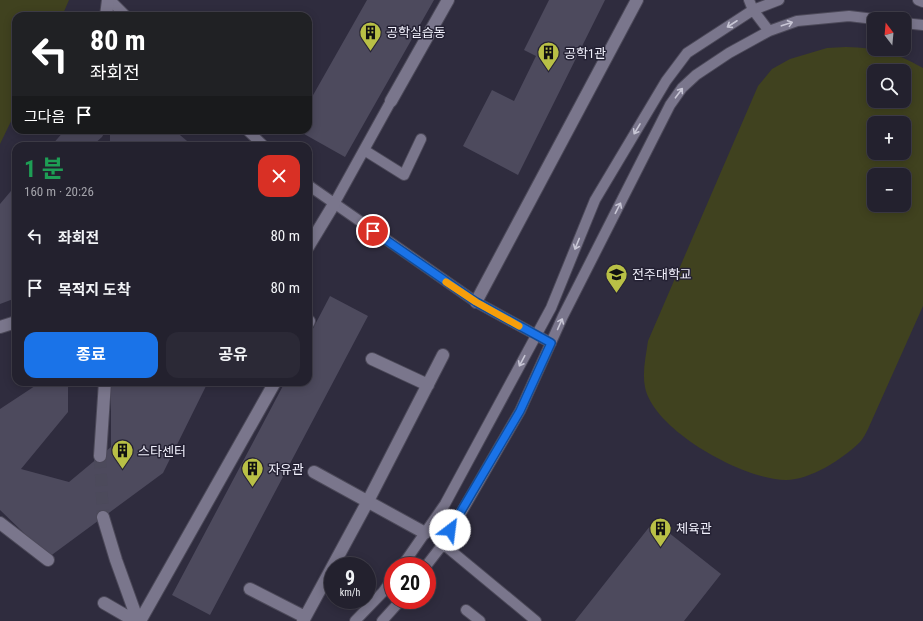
<!DOCTYPE html>
<html lang="ko">
<head>
<meta charset="utf-8">
<style>
	body { margin:0; font-family:"Roboto Condensed","Noto Sans KR",sans-serif; background:#2b2936; color:#f1f3f6; height:100vh; display:flex; flex-direction:column; font-size:15px; white-space:nowrap }
	* { box-sizing:border-box; margin:0 }
	p { font-size:13px; color:#a3a3aa }
	.icon { flex:none; width:22px; height:22px; fill:none; stroke:currentColor; stroke-width:2; stroke-linecap:round; stroke-linejoin:round }
	.map { position:relative; flex:1; overflow:hidden }
	.side { position:absolute; left:12px; top:142px; width:300px; height:244px; display:flex; flex-direction:column; background:#23212e; border-radius:12px; box-shadow:0 2px 10px #0003,0 0 0 1px #403e4a }
	.side>* { flex:none }
	.banner { position:absolute; left:12px; top:12px; width:300px; height:122px; border-radius:12px; box-shadow:0 2px 10px #0003,0 0 0 1px #403e4a; background:#202124; color:#fff; overflow:hidden }
	.needle { width:26px; rotate:344deg }
	.tools { position:absolute; left:867px; top:12px; display:grid; gap:8px }
	.tools a { display:grid; place-items:center; width:44px; height:44px; border-radius:8px; background:#23212e; box-shadow:0 2px 10px #0003,0 0 0 1px #403e4a; font-size:20px }
	.speed { position:absolute; left:324px; top:557px; display:flex; gap:8px; font-size:20px; font-weight:700; text-align:center }
	.speed>* { display:grid; place-content:center; width:52px; height:52px; border-radius:50%; background:#23212e; box-shadow:0 2px 10px #0003,0 0 0 1px #403e4a; line-height:1 }
	.speed small { font-size:10px; font-weight:400 }
	.speed .limit { border:6px solid #d22; background:#fff; color:#111 }
	.pin { position:absolute; display:grid; place-items:center; width:34px; height:34px; color:#fff; margin:-17px; border:2px solid #fff; border-radius:50%; box-shadow:0 1px 4px #0007 }
	.me { position:absolute; width:44px; margin:-22px; rotate:30deg; stroke-linejoin:round; filter:drop-shadow(0 0 3px #0008) }
	.turn { display:flex; align-items:center; gap:14px; height:84px; padding:0 12px; font-size:18px }
	.turn .icon { width:52px; height:52px; stroke-width:2.5 }
	.turn b { display:block; font-size:28px; line-height:34px }
	.then { display:flex; align-items:center; height:38px; padding:0 12px; background:#0003; gap:8px; font-size:15px }
	.round { display:grid; place-items:center; flex:none; width:42px; height:42px; border-radius:12px; background:#2b2936 }
	.overview { display:flex; align-items:center; justify-content:space-between; height:68px; padding:0 12px }
	h1 { font-size:24px; font-weight:700; line-height:30px; color:#1e9e55 }
	.primary-button { display:flex; gap:8px; margin-top:auto; padding:8px 12px }
	.primary-button a { flex:1; height:46px; border-radius:12px; background:#1a73e8; color:#fff; font-size:16px; font-weight:700; line-height:46px; text-align:center }
	.primary-button a+a { background:#2b2936; color:#f1f3f6 }
	ul { padding:0; list-style:none }
	li { display:flex; align-items:center; gap:12px; height:52px; padding:0 12px }
	li div { flex:1 }
	li b { display:block; font-size:15px }
	li em { font-style:normal }
	.map>svg:first-child { display:block }
</style>
</head>
<body>
<div class="map">
<svg width="923" height="621" viewBox="0 0 923 621">
	<rect width="100%" height="100%" fill="#2f2c3e"/>
	<path fill="#40421f" fill-rule="evenodd" d="M 0,0 L 69,0 L 62,16 L 16,16 L 16,111 L 0,144 Z
		M 846,47 C 879,48 894,52 923,68 L 923,306 L 868,429 C 866,433 863,439 860,442 C 843,459 810,480 786,480 C 744,480 653,430 645,387 C 642,372 646,356 648,341 L 758,86 L 772,69 L 790,59 L 827,48 ZM 874,71 L 904,71 L 904,101 L 874,101 ZM 874,123 L 904,123 L 904,153 L 874,153 ZM 874,175 L 904,175 L 904,205 L 874,205 Z"/>
	<path fill="#4d4a5d" d="M 367,0 L 434,0 L 345,157 L 297,130 L 308,130 L 308,104 Z
		M 549,0 L 605,0 L 518,175 L 463,146 L 492,90 L 514,101 L 536,56 L 524,50 Z
		M 65,130 L 106,130 L 102,137 L 92,146 L 51,146 Z
		M 110,130 L 174,130 L 193,146 L 110,146 Z
		M 16,185 L 16,298 L 0,304 L 0,204 Z
		M 330,296 L 368,316 L 210,615 L 172,595 L 285,382 L 308,382 L 308,338 Z
		M 41,382 L 68,382 L 68,412 L 21,469 L 69,482 L 111,447 L 111,382 L 208,382 L 163,473 L 49,557 L 0,510 L 0,409 Z
		M 654,521 L 721,574 L 684,621 L 575,621 Z"/>
	<g fill="none" stroke-linecap="round" stroke-linejoin="round">
		<path stroke="#4c4a5b" stroke-width="12" stroke-dasharray="12 6" stroke-linecap="butt" d="M 100,456 L 103,517"/>
		<defs>
			<path id="lane" d="M 110,0 L 126,16
				M 749,0 L 753,10 L 769,31
				M 918,0 L 923,2
				M 904,23 L 923,25
				M 247,130 L 264,146
				M 364,150 L 404,175 L 421,139
				M 308,185 L 476,302 L 551,343
				M 334,204 L 391,101
				M 443,544 L 536,621
				M 402,566 L 445,504 L 551,308 L 595,200 L 666,81 L 687,53 L 753,10 L 779,0
				M 426,566 L 443,544 L 520,411 L 563,316 L 670,105 L 682,88 L 696,75 L 729,53 L 769,31 L 797,21 L 849,16 L 874,19
				M 466,610 L 480,621
				M 355,621 L 383,592 L 393,578
				M 382,621 L 401,600"/>
			<path id="street" d="M 106,16 L 108,0
				M 391,101 L 448,0
				M 308,247 L 334,204
				M 476,302 L 637,0
				M 308,323 L 309,321
				M 0,327 L 16,322
				M 372,359 L 428,385
				M 100,456 L 105,382
				M 314,472 L 425,533
				M 103,517 L 116,560 L 138,621
				M 0,523 L 48,560
				M 250,589 L 305,617
				M 104,603 L 135,621
				M 140,621 L 275,382
				M 303,621 L 368,501 L 443,355"/>
		</defs>
		<use href="#lane" stroke="#4c4959" stroke-width="12"/>
		<use href="#street" stroke="#4c4959" stroke-width="14"/>
		<use href="#lane" stroke="#7a768c" stroke-width="10"/>
		<use href="#street" stroke="#7a768c" stroke-width="12"/>
	</g>
	<defs><path id="oneway-shaft" d="M-6 0H5M1.5-3L5.5 0L1.5 3" fill="none" stroke-width="1.6" stroke-linecap="round" stroke-linejoin="round"/></defs>
	<g stroke="#c8c6d5">
		<use href="#oneway-shaft" transform="translate(732 24) rotate(147)"/>
		<use href="#oneway-shaft" transform="translate(787 24) rotate(-18)"/>
		<use href="#oneway-shaft" transform="translate(679 93) rotate(-53)"/>
		<use href="#oneway-shaft" transform="translate(637 129) rotate(121)"/>
		<use href="#oneway-shaft" transform="translate(618 208) rotate(-63)"/>
		<use href="#oneway-shaft" transform="translate(577 244) rotate(112)"/>
		<use href="#oneway-shaft" transform="translate(560 324) rotate(-66)"/>
		<use href="#oneway-shaft" transform="translate(522 361) rotate(118)"/>
	</g>
	<g fill="none" stroke-linecap="round" stroke-linejoin="round">
		<defs>
			<path id="route" d="M 373,231 L 476,302 L 551,343 L 520,411 L 450,530"/>
		</defs>
		<use href="#route" stroke="#114b97" stroke-width="10"/>
		<use href="#route" stroke="#1a73e8" stroke-width="7"/>
		<path stroke="#f59e0b" stroke-width="7" d="M 446,282 L 476,302 L 519,326"/>
	</g>
	<defs>
		<symbol id="building-pin" viewBox="-11 -11 22 30"><path d="M0 17L-7.5 6A9.5 9.5 0 1 1 7.5 6Z" fill="#b9c046" stroke="#252234"/><path d="M-4-6H4V6H1V3H-1V6H-4ZM-2.5-4.3h1.7v1.8h-1.7ZM.8-4.3h1.7v1.8H.8ZM-2.5-1h1.7V.8h-1.7ZM.8-1h1.7V.8H.8Z" fill="#111"/></symbol>
		<symbol id="university-pin" viewBox="-11 -11 22 30"><path d="M0 17L-7.5 6A9.5 9.5 0 1 1 7.5 6Z" fill="#b9c046" stroke="#252234"/><path d="M0-5L7-2L0 1L-7-2ZM-4 1L0 2.5L4 1V4Q0 6-4 4Z" fill="#111"/></symbol>
	</defs>
	<g fill-rule="evenodd">
		<use href="#building-pin" x="358" y="20" width="25" height="34"/>
		<use href="#building-pin" x="536" y="40" width="25" height="34"/>
		<use href="#university-pin" x="604" y="262" width="25" height="34"/>
		<use href="#building-pin" x="110" y="438" width="25" height="34"/>
		<use href="#building-pin" x="240" y="456" width="25" height="34"/>
		<use href="#building-pin" x="648" y="516" width="25" height="34"/>
	</g>
	<g text-anchor="middle" dominant-baseline="central" stroke-width="3" stroke-linejoin="round" paint-order="stroke">
		<g font-size="13" fill="#f2f1fd" stroke="#252234" text-anchor="start">
			<text x="386" y="32">공학실습동</text>
			<text x="564" y="53">공학1관</text>
			<text x="632" y="274">전주대학교</text>
			<text x="138" y="451">스타센터</text>
			<text x="268" y="469">자유관</text>
			<text x="676" y="528">체육관</text>
		</g>
	</g>
</svg>
<div class="tools">
<a><svg class="needle" viewBox="-14 -14 28 28"><path d="M0-13l5 13h-10z" fill="#e53935"/><path d="M0 13l5-13h-10z" fill="#a3a3aa"/></svg></a>
<a><svg class="icon" aria-label="search" viewBox="0 0 24 24"><circle cx="10" cy="10" r="6"/><path d="M15 15l6 6"/></svg></a>
<a>+</a>
<a>−</a>
</div>
<div class="speed"><div>9<small>km/h</small></div><div class="limit">20</div></div>
<div class="pin" style="left:373px;top:231px;background:#d93025"><svg class="icon" aria-label="arrive" viewBox="0 0 24 24"><path d="M6 21V4h12l-3 4 3 4H6"/></svg></div>
<svg class="me" style="left:450px;top:530px" viewBox="-20 -20 40 40"><circle r="19" fill="#fff"/><path d="M0-13L10 11 0 6-10 11z" fill="#1a73e8"/></svg>
<div class="banner">
<div class="turn"><svg class="icon" aria-label="left" viewBox="0 0 24 24"><path d="M17 20v-9H6M10 6l-5 5 5 5"/></svg><div><b>80 m</b>좌회전</div></div>
<div class="then">그다음<svg class="icon" aria-label="arrive" viewBox="0 0 24 24"><path d="M6 21V4h12l-3 4 3 4H6"/></svg></div>
</div>
<section class="side">
<div class="overview"><div><h1>1 분</h1><p>160 m · 20:26</p></div><a class="round" style="background:#d93025;color:#fff"><svg class="icon" aria-label="close" viewBox="0 0 24 24"><path d="M6 6l12 12M18 6L6 18"/></svg></a></div>
<ul>
<li><svg class="icon" aria-label="left" viewBox="0 0 24 24"><path d="M17 20v-9H6M10 6l-5 5 5 5"/></svg><div><b>좌회전</b></div><em>80 m</em></li>
<li><svg class="icon" aria-label="arrive" viewBox="0 0 24 24"><path d="M6 21V4h12l-3 4 3 4H6"/></svg><div><b>목적지 도착</b></div><em>80 m</em></li>
</ul>
<div class="primary-button"><a>종료</a><a>공유</a></div>
</section>
</div>
</body>
</html>
